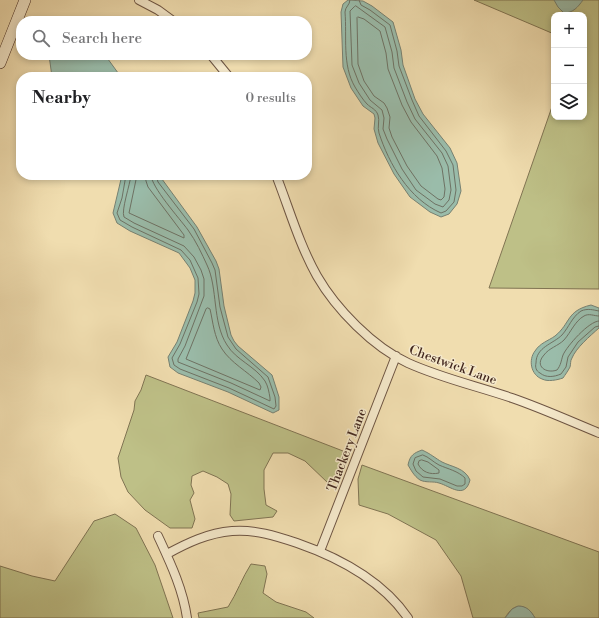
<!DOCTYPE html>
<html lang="en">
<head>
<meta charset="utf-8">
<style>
	body { margin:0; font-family:"Libre Bodoni",serif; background:#f6f6f6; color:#202124 }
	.controls { position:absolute; right:12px; top:12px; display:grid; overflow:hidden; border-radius:8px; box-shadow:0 2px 6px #0003 }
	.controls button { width:36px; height:36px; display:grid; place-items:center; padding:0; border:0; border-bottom:1px solid #e0e0e0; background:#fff; color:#202124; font:20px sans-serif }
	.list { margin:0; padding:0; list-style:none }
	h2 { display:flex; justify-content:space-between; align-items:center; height:52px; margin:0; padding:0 16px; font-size:17px }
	h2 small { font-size:13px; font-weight:400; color:#757577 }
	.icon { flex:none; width:22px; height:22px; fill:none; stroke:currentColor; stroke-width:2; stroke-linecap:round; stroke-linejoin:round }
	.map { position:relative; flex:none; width:599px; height:618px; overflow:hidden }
	.search { position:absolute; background:#fff; box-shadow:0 2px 6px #0003; left:16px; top:16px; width:296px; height:44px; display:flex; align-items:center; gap:10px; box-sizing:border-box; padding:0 14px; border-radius:16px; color:#757577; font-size:15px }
	.panel { position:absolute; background:#fff; box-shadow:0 2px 6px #0003; left:16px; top:72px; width:296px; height:108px; border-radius:16px }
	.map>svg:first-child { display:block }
	.green { fill:#bec087; stroke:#807453 }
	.water { fill:#9abcaa; stroke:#778172 }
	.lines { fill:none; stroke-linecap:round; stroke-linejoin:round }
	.shore { stroke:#6e7264; stroke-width:1 }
	.street-casing { stroke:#6e5543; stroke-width:10 }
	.secondary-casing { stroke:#43281f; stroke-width:12 }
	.street { stroke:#f5e9cb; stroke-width:8 }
	.secondary { stroke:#f5e9cb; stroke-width:11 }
	.labels { text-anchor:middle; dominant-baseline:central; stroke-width:3; stroke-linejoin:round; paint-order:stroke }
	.street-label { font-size:13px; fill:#43281f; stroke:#f5e9cb }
</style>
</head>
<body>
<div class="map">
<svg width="599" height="618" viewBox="0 0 599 618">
	<rect width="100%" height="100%" fill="#f0ddaf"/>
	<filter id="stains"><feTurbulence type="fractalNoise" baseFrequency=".005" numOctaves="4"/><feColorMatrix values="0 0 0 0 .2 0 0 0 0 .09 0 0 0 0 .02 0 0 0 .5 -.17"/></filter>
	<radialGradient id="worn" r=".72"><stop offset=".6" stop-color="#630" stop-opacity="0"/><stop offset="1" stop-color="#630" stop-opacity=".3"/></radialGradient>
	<path class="green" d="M474,0h125v289l-110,-1 65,-187v16h30v-102h-30v19z
		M146,375l197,76 -1,18 -6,13 -8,1 -23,-22 -17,-8h-15l-9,17v19l2,16 11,6 -4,6 -39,4 -4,-6 1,-21 -3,-10 -11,-7 -14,-6 -11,5 -1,9 3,8 -4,7 5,19 -3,9h-22l-25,-18 -17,-18 -7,-15 -3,-19 16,-48 1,-9 6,-11z
		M362,465l237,87v66h-64c-9,-15 -21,-16 -30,0h-32l-12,-42 -25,-36 -48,-26 -29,-9 -1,-26z
		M115,514l21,14 19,37 18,53h-173v-52l32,10 23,5 39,-60z
		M251,564l14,2 2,8 -4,19 13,9 30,10 8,6h-115l-1,-5 30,-6c9,-14 14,-29 23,-43z"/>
	<path class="water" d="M348,0l15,1 9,5 21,16 8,28 2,15 12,34 8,15 27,34 7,15 4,28 -4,13 -8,10 -8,3 -11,-5 -20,-15 -16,-23 -16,-31 -4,-14 1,-11 -1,-4 -11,-8 -12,-18 -8,-21 -2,-55 2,-8z
		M554,0h29c-5,7 -10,13 -19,13l-6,-6z
		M49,55h56l16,22h-69z
		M122,175h37l38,52 19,34 3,8 5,37 7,29 3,6 4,5 34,29 7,22v13l-6,3 -45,-21 -50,-19 -8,-6 -2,-10 9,-15 16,-41 2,-8v-13l-5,-12 -11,-15 -49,-22 -13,-8 -4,-10z
		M591,305l8,3v20c-9,8 -23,20 -27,30 -2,3 -1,6 -2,9 -2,4 -5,8 -7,11 -6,2 -15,4 -21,1 -11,-4 -14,-19 -7,-28 5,-8 13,-10 20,-15 16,-13 11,-25 36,-31z
		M422,450c9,4 13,8 20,12 10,5 23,6 28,18 -5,20 -20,6 -31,3 -6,-2 -13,0 -19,-3 -6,-4 -9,-10 -12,-15 2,-10 6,-12 14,-15z
		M518,606c9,0 13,5 17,12h-30l7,-9z"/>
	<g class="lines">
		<path class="shore" d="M350,0c0,5 -5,7 -5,12 2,25 -3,53 10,75 3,5 8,13 12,17 4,4 9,5 11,11 2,6 -1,12 1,18 10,31 30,66 62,80l5,-2 8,-9 2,-12 -3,-25 -7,-14 -27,-35 -7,-16 -13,-34 -2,-15 -7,-26 -20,-15 -9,-5 -2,-5
			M356,6l29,21 7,25 2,16 13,34 8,17 27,34 6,13 3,24 -2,10 -6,7 -8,-3 -19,-14 -14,-21 -15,-30 -4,-10 1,-11 -2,-8 -12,-10 -11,-17 -7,-18 -2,-54 4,-4z
			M358,17l6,2 16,12 6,22 2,16 14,36 9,17 26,34 5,12 3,21 -1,8 -3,3 -3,-1 -17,-13 -14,-20 -15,-29 -3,-9 1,-11 -3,-9 -3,-5 -10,-7 -10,-15 -6,-17 -1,-46z
			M126,175l-4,23 -5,15 3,7 12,7 49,23 9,10 8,18 1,16 -2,8 -17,42 -8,14 2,7 6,4 49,19 45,21 2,-3 -1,-9 -7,-20 -32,-28 -8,-12 -8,-30 -5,-37 -3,-7 -18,-34 -36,-47 -2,-7
			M131,175c-1,10 -10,35 -7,42l10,6 50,23 10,11 7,13 3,9v17l-19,50 -7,13v3l53,21 39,18v-3c-1,-6 -2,-12 -5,-17 -10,-15 -29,-21 -38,-36 -15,-23 -9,-57 -20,-80 -5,-11 -11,-24 -19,-35 -8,-11 -37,-43 -37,-55
			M137,175l-8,38 55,25v-3l-36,-48 -2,-6 -1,-6
			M208,308l2,1c3,13 4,28 12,40 9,14 25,22 37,34l2,4 -1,3 -74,-31 20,-50z
			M599,311c-6,-1 -11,-3 -18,0 -9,6 -12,16 -19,24 -9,9 -26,12 -26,28 -1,4 0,8 4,10 6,5 14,4 21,1l5,-7 2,-10 10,-15 17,-15 4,-1
			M599,316c-5,0 -10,-3 -15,0 -9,5 -13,16 -20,24 -6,6 -15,8 -20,15 -10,11 2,19 13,15 4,-5 4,-9 6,-15 4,-9 26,-34 36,-34
			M423,455c6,2 10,7 16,10 9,4 19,6 26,13v6l-3,2h-5l-17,-7 -17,-2 -7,-6 -3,-7 2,-6z
			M422,460l6,2 11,8v3c-9,2 -17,-1 -21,-9l1,-3z"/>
		<defs>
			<path id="street" d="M139,0l19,10 15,11
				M211,55l18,22
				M276,175c13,33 23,69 41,101 19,33 56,71 91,87 33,15 69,23 104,35 29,10 58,23 87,35
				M158,536c12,26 25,53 29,82
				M320,551l76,-195
				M167,554c20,-11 41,-21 65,-23 22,-2 44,5 65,12 43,15 85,37 111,75"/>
			<path id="secondary" d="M0,63l25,-63"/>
		</defs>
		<use href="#street" class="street-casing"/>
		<use href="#secondary" class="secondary-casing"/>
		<use href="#street" class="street"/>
		<use href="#secondary" class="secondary"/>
	</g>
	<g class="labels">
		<g class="street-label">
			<text transform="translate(453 365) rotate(20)">Chestwick Lane</text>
			<text transform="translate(347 450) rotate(-69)">Thackery Lane</text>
		</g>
	</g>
	<rect width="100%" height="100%" filter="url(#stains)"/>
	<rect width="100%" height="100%" fill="url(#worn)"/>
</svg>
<div class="controls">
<button>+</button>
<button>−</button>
<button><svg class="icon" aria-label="layers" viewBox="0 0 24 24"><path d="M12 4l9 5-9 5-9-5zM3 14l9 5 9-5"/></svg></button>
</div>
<div class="search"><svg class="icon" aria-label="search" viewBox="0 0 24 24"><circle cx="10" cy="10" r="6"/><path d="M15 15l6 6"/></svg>Search here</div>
<section class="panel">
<h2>Nearby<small>0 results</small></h2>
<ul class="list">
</ul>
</section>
</div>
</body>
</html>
